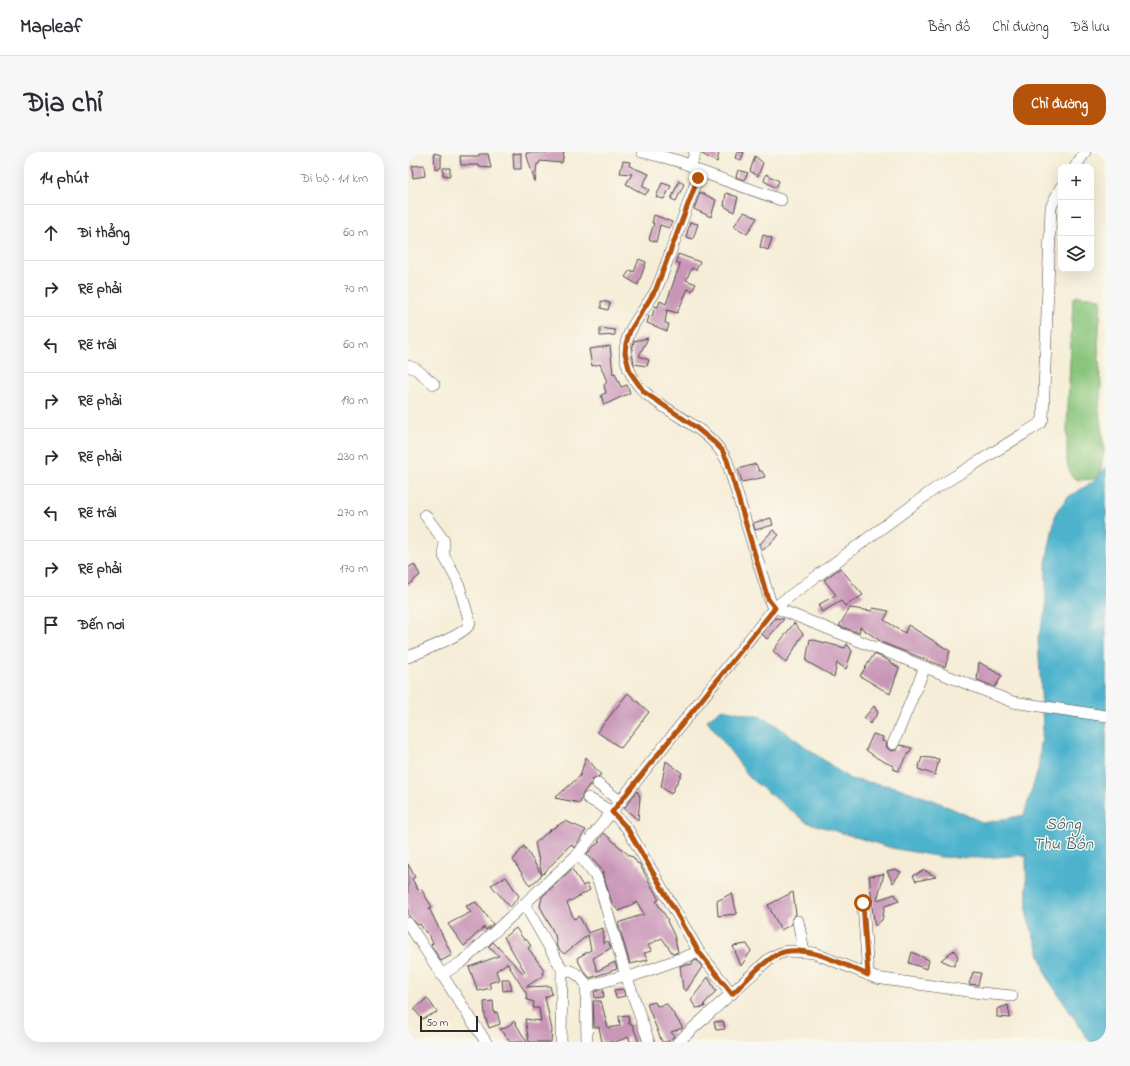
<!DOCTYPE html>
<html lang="vi">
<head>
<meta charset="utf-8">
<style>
	body { margin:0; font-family:"Indie Flower",sans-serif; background:#f7f7f7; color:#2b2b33 }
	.controls { position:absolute; right:12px; top:12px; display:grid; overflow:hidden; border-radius:8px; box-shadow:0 4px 16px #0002 }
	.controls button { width:36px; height:36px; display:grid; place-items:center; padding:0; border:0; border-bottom:1px solid #e1e1e2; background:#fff; color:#2b2b33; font:20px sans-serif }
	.scale { position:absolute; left:12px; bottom:10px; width:58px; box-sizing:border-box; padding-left:4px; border:2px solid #2b2b2b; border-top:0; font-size:11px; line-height:14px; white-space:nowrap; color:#2b2b2b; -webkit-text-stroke:3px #fbf7ec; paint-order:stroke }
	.stop { position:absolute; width:12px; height:12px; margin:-9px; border:3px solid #b45309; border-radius:50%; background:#fff }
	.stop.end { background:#b45309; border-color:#fff; box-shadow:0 1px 4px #0008 }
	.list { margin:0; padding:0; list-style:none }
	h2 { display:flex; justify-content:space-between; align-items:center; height:52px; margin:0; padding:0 16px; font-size:17px }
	h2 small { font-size:13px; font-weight:400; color:#7c7c81 }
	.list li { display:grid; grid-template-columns:26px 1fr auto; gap:12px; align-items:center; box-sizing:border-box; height:56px; padding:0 16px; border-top:1px solid #e1e1e2 }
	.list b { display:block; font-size:15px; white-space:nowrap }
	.list em { font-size:13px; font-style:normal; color:#7c7c81 }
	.icon { flex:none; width:22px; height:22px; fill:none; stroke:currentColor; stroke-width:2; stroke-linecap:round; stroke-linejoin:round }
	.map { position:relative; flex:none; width:698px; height:890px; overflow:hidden; border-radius:16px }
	header { display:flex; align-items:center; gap:24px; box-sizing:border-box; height:56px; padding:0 20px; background:#fff; border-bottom:1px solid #e1e1e2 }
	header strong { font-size:19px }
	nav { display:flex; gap:22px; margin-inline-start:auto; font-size:14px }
	.intro { display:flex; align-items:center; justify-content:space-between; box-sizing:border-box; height:96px; padding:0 24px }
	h1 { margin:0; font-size:28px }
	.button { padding:10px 18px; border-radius:16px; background:#b45309; color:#fff; font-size:14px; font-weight:700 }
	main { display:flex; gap:24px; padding:0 24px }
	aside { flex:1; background:#fff; border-radius:16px; box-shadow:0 4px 16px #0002 }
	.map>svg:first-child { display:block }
	.green { fill:#89c57b; stroke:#5a7853 }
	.water { fill:#4eb3cd; stroke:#3c6f7c }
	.building { fill:#c996b8 }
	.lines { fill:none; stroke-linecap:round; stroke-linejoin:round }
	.minor-casing { stroke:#494845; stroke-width:12 }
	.minor { stroke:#fff; stroke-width:11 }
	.route { stroke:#b45309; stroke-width:5 }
	.labels { text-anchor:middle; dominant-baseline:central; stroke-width:3; stroke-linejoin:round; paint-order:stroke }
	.water-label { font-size:17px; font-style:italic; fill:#375b64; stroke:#fbf7ec }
</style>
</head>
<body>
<header>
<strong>Mapleaf</strong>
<nav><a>Bản đồ</a><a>Chỉ đường</a><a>Đã lưu</a></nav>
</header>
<div class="intro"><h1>Địa chỉ</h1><a class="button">Chỉ đường</a></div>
<main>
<aside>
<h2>14 phút<small>Đi bộ · 1.1 km</small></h2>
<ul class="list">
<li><svg class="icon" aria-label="ahead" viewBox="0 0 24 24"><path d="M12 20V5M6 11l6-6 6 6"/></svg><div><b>Đi thẳng</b></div><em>60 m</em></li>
<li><svg class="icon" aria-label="right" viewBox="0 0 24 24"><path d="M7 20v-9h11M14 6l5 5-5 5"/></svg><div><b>Rẽ phải</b></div><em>70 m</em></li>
<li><svg class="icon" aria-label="left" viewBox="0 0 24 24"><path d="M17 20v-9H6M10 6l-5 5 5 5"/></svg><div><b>Rẽ trái</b></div><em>60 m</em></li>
<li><svg class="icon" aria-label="right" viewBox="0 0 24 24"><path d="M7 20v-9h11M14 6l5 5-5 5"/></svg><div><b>Rẽ phải</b></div><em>190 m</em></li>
<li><svg class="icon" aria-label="right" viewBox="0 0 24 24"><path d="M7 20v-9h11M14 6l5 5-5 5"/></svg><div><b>Rẽ phải</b></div><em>230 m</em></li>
<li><svg class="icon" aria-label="left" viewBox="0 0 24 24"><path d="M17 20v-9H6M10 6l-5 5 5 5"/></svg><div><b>Rẽ trái</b></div><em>270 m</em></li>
<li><svg class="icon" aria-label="right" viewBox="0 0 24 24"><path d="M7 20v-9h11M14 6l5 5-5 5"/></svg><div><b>Rẽ phải</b></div><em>170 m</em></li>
<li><svg class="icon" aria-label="arrive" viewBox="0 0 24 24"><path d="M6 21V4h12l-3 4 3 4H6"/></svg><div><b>Đến nơi</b></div></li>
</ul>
</aside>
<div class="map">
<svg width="698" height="890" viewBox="0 0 698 890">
	<rect width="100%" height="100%" fill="#fbf7ec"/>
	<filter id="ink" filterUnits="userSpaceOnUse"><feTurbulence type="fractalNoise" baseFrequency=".025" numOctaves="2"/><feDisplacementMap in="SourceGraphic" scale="8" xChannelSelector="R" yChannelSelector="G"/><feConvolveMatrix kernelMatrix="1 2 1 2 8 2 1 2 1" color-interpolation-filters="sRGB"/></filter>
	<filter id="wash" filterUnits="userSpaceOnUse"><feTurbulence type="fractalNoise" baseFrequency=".012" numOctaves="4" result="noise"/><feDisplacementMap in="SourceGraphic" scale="16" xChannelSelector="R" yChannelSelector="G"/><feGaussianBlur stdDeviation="0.9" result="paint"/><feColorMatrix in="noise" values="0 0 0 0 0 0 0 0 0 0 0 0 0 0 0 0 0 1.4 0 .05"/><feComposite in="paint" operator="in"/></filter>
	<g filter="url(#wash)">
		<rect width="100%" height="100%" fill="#f5edd7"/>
		<path class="green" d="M669,144l23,2 1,3 -3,45 3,39 -2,24 5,41 -4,23 -7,6 -15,1 -7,-4 -4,-14v-35l6,-128z"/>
		<path class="water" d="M698,314v576h-16l-42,-63 -21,-63 -1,-61 -46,3 -39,-1 -49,-9 -86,-26 -55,-43 -44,-59 15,-11 44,9 84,61 46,8 37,13 51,23 40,-8 14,-45 5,-43 -5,-89 8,-29v-46l10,-51 12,-15 25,-15z"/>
		<g id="blocks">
			<path class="building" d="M156,0l-2,11 -22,-2 -1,3h-2l-2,18 -9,-29z
				M294,0h17l-2,10 -15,-8z
				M329,0h7l-3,8 -6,-2z
				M26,1l7,2v13l-6,1z
				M113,1v16h-7l-1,-15z
				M71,2h9l3,14 -12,-1v-2h-18l-1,-9h19z
				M347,4l8,7 -5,13 -8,-5z
				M215,9l7,1 -1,4 20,8 -7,12 7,4 -4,5 -19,-11 6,-10 -12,-1z
				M16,13l1,11 -12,2 -1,-12z
				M35,16h7v8l-7,-1z
				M330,18l10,3 -4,7 -8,-3z
				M358,22l13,7 -3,7 -12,-7z
				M271,29l5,3 -8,17 -5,-2z
				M254,31l9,3 -7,13 -8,-2z
				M292,40l16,8 -5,17 -17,-8z
				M318,41l12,4 -4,15 -10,-6z
				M336,60l13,6 -10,16 -13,-8z
				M246,63l18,7 -3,6 -9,-3 -4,17 -7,-3 5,-16h-2z
				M282,70l8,2 -5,15 -7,-2z
				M355,83l9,3 -4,12 -8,-3z
				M270,102l22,8 -4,8 -4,-2 -6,12 10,4 -4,7 -4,-2 -11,24 -10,-3 -2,13 4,1 -2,7 -20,-8 2,-7 3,1 3,-11 3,1 2,-6 6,3 14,-40 -4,-2z
				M231,107l7,3 -8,23 -13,-8 5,-7 4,2z
				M193,149l9,2 -2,7 -7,-2z
				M192,176l15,2v5l-15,1z
				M240,186l-9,18 10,4 -2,6 -13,-2 -2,-13 2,-10z
				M202,194l3,28 2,-1 6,14 6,-2 3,8 -26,12 -3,-10 5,-2 -2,-8 3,-3 -7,-18 -8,2 -3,-17z
				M348,312l3,7h3l3,6 -23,5 -4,-13z
				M363,366l2,7 -18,5 -2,-7z
				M365,378l6,5 -16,15 -3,-6z
				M6,412l6,11 -12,11v-18z
				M432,416l23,27 -18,11 -4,-5 -19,11 -4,-7 18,-10 -12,-15z
				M442,456l21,3 2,-3 16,3 -5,9 21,13 3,-8 42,26 -5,16 -62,-24 -23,-16 -1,6 -20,-7z
				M367,466l9,1 -17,20 -5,-5z
				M386,471l9,11 -17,29 -13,-12z
				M402,487l35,9 2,-4 5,7 -6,18 -9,-6 -3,14 -28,-16z
				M466,502l12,5 13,9 -9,26 -30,-18z
				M571,510l23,14 -7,11 -18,-7z
				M220,541l21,19 -28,36 -24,-16z
				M466,554l4,7 -8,11 -6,-6z
				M465,582l10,3 -1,4 4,1 1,6 4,3 6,-1 3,-5 12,3 -14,23 -5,-2v-3l-16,-8 -11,-8z
				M178,605l15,18 -9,5 -1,5h-2l-7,10 -2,8 -25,-5 25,-22z
				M514,605l17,2 -4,16 -17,-6z
				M258,609l16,12 -11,21 -10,-7z
				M229,639l3,6 -2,23 -14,-12z
				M157,669l21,9 -12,18 -3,-4 -29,31 -7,-32 15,-13z
				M196,681l27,24 1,-1 6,8 1,-1 20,37 -3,1 12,19 -1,1 7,14 4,17 -5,2 -11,-16 -14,7 4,6 -8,2 4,7 -18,4 -12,-41 26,-9 -7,-12 -18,9 -6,-6 -11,-32 2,-1 -17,-18 7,-8 6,-4 -2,-1z
				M116,694l18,29 -12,11 -17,-26z
				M0,712l7,13 -3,2 6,11 3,-1 11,18 -3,1 23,47 -11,6 -10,-16 2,-2 -6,-11 -1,1 -6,-9 -2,1 -10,-10z
				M164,717l11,17 4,-2 3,6 -23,13 7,16 5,-3 9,17 15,-5v16l5,-3 3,7 -18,10 4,13 18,-9 2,7 -27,9 -7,-8 -6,-12 14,-8 -3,-15 -24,19 -7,-7 -2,-12 -15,-29 2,-9z
				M487,717l6,3 -8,11 -6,-12z
				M516,718l12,7 -20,4 -3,-5z
				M476,722l-7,26 18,-6 4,7 -14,5 -3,14 -7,6 -4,-25h1l-3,-25z
				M98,725l13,19 -9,11 -19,-22z
				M385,740l3,22 -4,4v6l-11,6 -13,-25z
				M324,741l5,21 -19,2 -1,-15z
				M68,750l17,22 -7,6 -2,-3 -20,19 -16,-22 23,-12 -5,-6z
				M108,776l8,12 2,-1 5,7 -3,2 16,22 -2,2 2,3 -18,12 24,-1 2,8 -7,3 7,33 -1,12h-22l-4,-23 16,2 -2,-13h-6l1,-6 -7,-2 -1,-7 -19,-30 -11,8 3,9 -10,3 2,5 -13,3 -9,-24 30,-11 -11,-9 5,-5 30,31 2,-1 -21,-35z
				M339,792l4,7 -10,15 -8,-20z
				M546,798l4,7 -4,9 -13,-6z
				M504,800l17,8 -2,9 -18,-6z
				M289,808l5,7 -16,24 -2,-2h-1l-3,-23 13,-2 -1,-2z
				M565,820l8,1 -3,12 -9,-1z
				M300,825l8,14 -12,13 1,3 -9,1 -5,-8z
				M94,827h7l3,11 -9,1z
				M195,837l1,8 -9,1 -1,-6z
				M215,837l2,7 -9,2 -2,-8z
				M19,846l10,14 -15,7 -8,-10z
				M85,849l1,12 3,-1 3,12 -11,4 -4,-12 -1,-14z
				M185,849h8l7,27 12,-2 -1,-10 9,-1 1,9h3l7,18h-9l-1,-5 -14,5h-13l-3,-15h-5z
				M247,850l2,4 10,-2 16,24 -12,4 3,4 -6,6h-6l-15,-38z
				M600,853l2,13 -13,-1v-8z
				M106,869l13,21h-17l-10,-13 6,-1z
				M315,869l2,8 -9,1 -2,-8z"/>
		</g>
	</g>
	<g filter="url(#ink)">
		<use href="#blocks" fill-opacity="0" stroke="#494845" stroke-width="1"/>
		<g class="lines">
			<defs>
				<path id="minor" d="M234,0c11,3 47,9 54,18 3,4 1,10 -1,15 -9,24 -17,47 -26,71 -4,11 -8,23 -13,34 -9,17 -25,33 -30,53 -4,20 8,41 23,53 26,21 62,33 78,65l44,143 5,4 237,94 93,14
					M283,14l4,-14
					M667,15l10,-15
					M288,18l85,30
					M0,214l8,3 18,15
					M0,505c12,-5 60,-24 62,-34l-12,-41 -14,-26v-15l-19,-26
					M485,592l32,-77
					M190,632l23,18
					M180,646l24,14 15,16 72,124 33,42
					M170,702l17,21 4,8 27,92 23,67
					M455,751l5,72
					M117,753l37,64 -1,73
					M390,769l6,31
					M0,771l78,119
					M154,817c13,2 19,7 26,18
					M33,823l21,-13 116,-108 197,-247 161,-119 105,-65 2,-5 8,-211 10,-20
					M219,826l72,-26
					M179,890l-1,-53 6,-4 34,-10
					M270,890l91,-83 9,-5 9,-3 17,1 10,1 62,25 105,15 31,3"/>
			</defs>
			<use href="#minor" class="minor-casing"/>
			<use href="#minor" class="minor"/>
		</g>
	</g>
	<g class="lines" filter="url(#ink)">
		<path class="route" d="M290,26l-42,111 -26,42 -4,12 -1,10 5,19 14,20 50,34 21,17 7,7 5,10 41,139 7,9 -163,204 15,16 72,124 33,42c14,-13 28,-30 44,-39 25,-14 68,10 92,20l-5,-72"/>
	</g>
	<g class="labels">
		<g class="water-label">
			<text x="655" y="672">Sông<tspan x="655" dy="20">Thu Bồn</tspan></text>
		</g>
	</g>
</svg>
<div class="controls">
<button>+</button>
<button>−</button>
<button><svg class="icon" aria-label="layers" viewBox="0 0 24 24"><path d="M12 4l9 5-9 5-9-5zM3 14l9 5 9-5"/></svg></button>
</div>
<div class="scale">50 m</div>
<div class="stop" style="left:455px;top:751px"></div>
<div class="stop end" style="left:290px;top:26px"></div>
</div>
</main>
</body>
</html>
